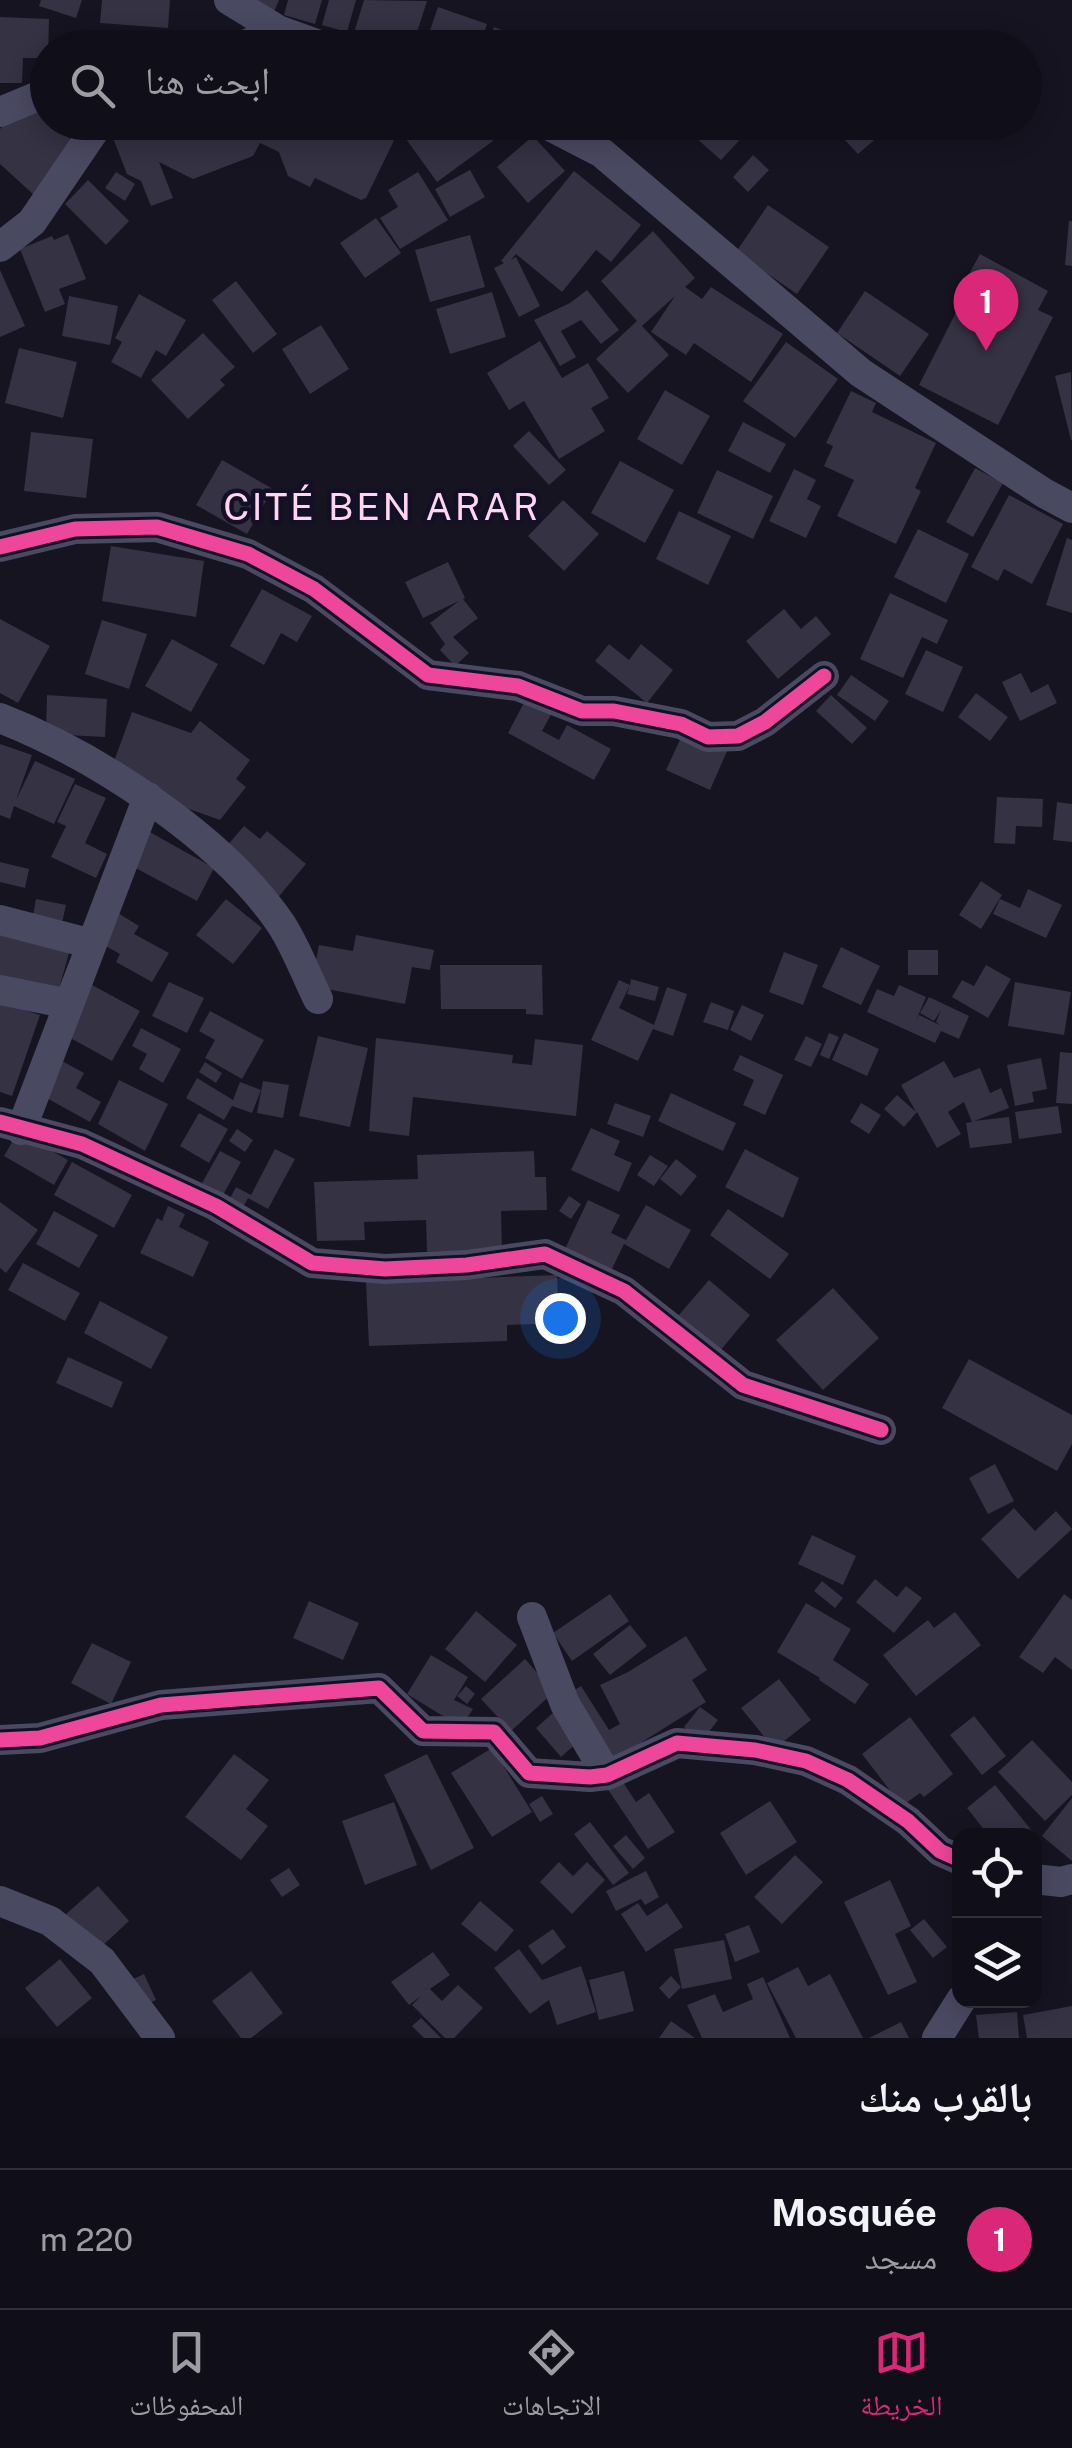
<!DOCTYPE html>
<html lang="ar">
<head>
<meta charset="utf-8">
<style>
	body { margin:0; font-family:"Public Sans","Noto Naskh Arabic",sans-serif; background:#1e1d26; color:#f1f3f6; direction:rtl }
	.controls { position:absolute; right:30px; bottom:30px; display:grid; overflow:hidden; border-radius:20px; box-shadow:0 5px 25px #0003 }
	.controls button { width:90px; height:90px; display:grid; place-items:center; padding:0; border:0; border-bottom:2px solid #302f38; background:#100f19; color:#f1f3f6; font:50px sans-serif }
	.you { position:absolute; left:560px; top:1318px; width:35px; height:35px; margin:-25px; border:8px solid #fff; border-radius:50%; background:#1a73e8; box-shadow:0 0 0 15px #1a73e833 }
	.badge { display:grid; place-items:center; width:65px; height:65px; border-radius:50%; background:#db2777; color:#fff; font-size:32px; font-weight:700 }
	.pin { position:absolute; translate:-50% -82px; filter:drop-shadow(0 2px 5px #0008) }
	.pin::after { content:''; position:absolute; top:52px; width:35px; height:30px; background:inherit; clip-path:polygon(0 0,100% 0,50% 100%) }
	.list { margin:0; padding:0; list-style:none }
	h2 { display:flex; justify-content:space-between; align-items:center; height:130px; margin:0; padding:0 40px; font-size:42px }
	h2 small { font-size:32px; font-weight:400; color:#9c9ca2 }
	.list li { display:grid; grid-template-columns:65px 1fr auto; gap:30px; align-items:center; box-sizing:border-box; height:140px; padding:0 40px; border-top:2px solid #302f38 }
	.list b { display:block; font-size:38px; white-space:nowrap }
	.list p { margin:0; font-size:32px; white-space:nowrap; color:#9c9ca2 }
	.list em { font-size:32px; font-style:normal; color:#9c9ca2 }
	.icon { flex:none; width:55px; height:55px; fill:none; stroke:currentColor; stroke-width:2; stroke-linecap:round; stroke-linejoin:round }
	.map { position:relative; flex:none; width:1072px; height:2038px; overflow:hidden; direction:ltr }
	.search { position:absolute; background:#100f19; box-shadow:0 5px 25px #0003; left:30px; right:30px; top:30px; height:110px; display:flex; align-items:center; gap:25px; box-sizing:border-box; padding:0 35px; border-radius:55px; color:#9c9ca2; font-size:38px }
	.sheet { height:270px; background:#100f19 }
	nav { display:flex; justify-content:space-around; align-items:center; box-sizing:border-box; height:140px; border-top:2px solid #302f38; background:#100f19; font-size:28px; color:#9c9ca2 }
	nav a { display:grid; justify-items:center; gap:5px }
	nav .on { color:#db2777 }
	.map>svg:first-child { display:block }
	.building { fill:#343243 }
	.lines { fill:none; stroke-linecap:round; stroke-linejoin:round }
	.street { stroke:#4a4962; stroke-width:30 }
	.cycleway-casing { stroke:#130f26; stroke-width:21 }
	.cycleway { stroke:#ed469a; stroke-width:15 }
	.labels { text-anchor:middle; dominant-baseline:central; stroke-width:9; stroke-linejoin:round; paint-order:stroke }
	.neighbourhood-label { font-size:38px; letter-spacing:2.5px; fill:#ffd6f0; stroke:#130f26 }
</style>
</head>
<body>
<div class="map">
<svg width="1072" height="2038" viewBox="0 0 1072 2038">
	<rect width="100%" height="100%" fill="#161421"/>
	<path class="building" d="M41,0h41l-6,18 -37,-12z
		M102,0h68l-2,28 -68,-5z
		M254,0h25l-5,12z
		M288,0h34l-7,24 -31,-9z
		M329,0h27l-9,32 -25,-7z
		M364,0l63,1 -15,47h-23l-36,-12z
		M438,7l49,17 -8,24h-55z
		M0,17l49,2 -1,39h-25l-1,25h-22z
		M494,27l49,20v1h-57z
		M195,30l3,18h-54l-1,-11z
		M565,37l20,8 -1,3h-23z
		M28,100l20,18v4h4l27,25 -45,48 -34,-31v-35z
		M144,122h259l-37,76 -5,2 -46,-22 -5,9 -22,-11 -9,-24 -19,-9 -7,13 -60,23 -34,-17 14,36 -22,8 -10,-25 -14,-7 -14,-36 2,-5z
		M414,122h47l11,16 12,-9 9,12 -56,41 -36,-50z
		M597,122h25l-5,10z
		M678,122h61l9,9 -27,29z
		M861,122h7l12,13 -22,19 -15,-16z
		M533,136l32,35 -37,32 -31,-36z
		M753,155l16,15 -21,22 -15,-15z
		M470,170l15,27 -35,20 -15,-28z
		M574,171l67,54 -30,37 -15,-12 -34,42 -46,-38 -5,6 5,-3 24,49 -21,11 -25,-49 10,-5 -3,-2z
		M116,172l19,12 -10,17 -20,-13z
		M418,172l30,48 -48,29 -20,-31 18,-11 -10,-17z
		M88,180l41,41 -23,24 -41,-41z
		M768,205l61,42 -32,47 -61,-42z
		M376,218l25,35 -36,25 -25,-35z
		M1069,221h3v45l-7,-1z
		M653,231l42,47 -10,9 17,12 9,-12 72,47 -32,48 -57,-39 -8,12 -35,-23 24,-36 -33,30 27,29 -41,38 -32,-34 41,-38 -36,-40z
		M68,234l18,45 -27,10 6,15 -20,8 -25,-63 32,-13 2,4z
		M470,235l15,52 -55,15 -15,-52z
		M980,254l68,37 -10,19 15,7 -55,108 -79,-40 54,-106 -5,-3z
		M0,270l25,56 -25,11z
		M236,281l41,53 -24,19 -41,-53z
		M587,290l32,40 -18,14 -20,-24 -20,11 15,26 -16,9 -26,-46 36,-17z
		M865,291l64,43 -29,42 -63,-43z
		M492,292l14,45 -56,17 -14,-45z
		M139,294l47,26 -20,36 -10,-6 -15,28 -30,-16 11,-20 -7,-4z
		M69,296l49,10 -8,39 -48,-9z
		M321,325l28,44 -39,25 -28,-45z
		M203,333l32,34 -15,13 5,5 -37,34 -37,-39z
		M540,341l22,37 26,-15 21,35 -18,10 14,23 -46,28 -35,-58 -15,9 -22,-37z
		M786,342l52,37 -43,59 -52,-37z
		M19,348l58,14 -14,56 -58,-15z
		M1071,372l1,68h-1l-16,-64z
		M665,390l45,26 -28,49 -45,-26z
		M851,391l25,12 -4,9 64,31 -21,45 6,3 -25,53 -59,-28 17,-36 -30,-14 9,-20 -7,-3z
		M743,422l43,22 -16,29 -42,-22z
		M529,431l37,39 -17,15 -36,-39z
		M31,432l62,7 -7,59 -62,-7z
		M222,460l51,29 -26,45 -51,-29z
		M620,461l54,29 -29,53 -54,-30z
		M975,468l28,15 -30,54 -27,-15z
		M794,469l22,11 -9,19 14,7 -15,32 -37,-17z
		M717,470l56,26 -20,43 -56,-26z
		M1009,495l54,29 -31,60 -28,-15 -6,12 -27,-14z
		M563,500l36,34 -35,37 -36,-35z
		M679,511l52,25 -23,49 -52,-26z
		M918,529l51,25 -23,49 -52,-26z
		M1067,538l5,2v73l-26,-8z
		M111,546l93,15 -8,56 -94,-16z
		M448,562l17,36 -2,1 15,19 -25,19 16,16 -14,13 -15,-16 5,-6 -15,-21 29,-22 -36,17 -18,-36z
		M262,589l50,27 -15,26 -16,-9 -17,32 -34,-19z
		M890,593l58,27 -11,24 -15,-7 -19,41 -43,-19z
		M784,609l17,20 15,-13 15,18 -53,45 -32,-38z
		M0,619l50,27 -32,57 -18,-10z
		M102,620l45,14 -18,55 -44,-15z
		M172,639l46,25 -27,48 -46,-26z
		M609,644l20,16 12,-16 32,26 -26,33 -52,-42z
		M926,650l37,17 -20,45 -38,-18z
		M1021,673l10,20 17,-9 9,19 -37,18 -18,-39z
		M851,675l38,26 -14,20 -38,-26z
		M976,693l32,24 -18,24 -32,-24z
		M47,695l60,4 -2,38 -59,-3z
		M528,695l26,14 -12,22 17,9 8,-15 44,24 -17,31 -86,-47z
		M831,695l36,33 -15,16 -36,-33z
		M132,712l59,21 9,-12 50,39 -14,19 10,8 -26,33 -34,-12 -73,-44z
		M685,729l43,20 -18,41 -44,-20z
		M0,744l32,11 -16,45 19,-39 40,18 -21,45 -40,-18 -4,13 -10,-4z
		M75,784l31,14 -21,45 22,11 -11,24 -45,-21 15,-31 -9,-4z
		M997,797l46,2 -1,28 -26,-1 -1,18 -21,-1z
		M1057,802l15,2v38l-19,-2z
		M244,826l16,13 7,-8 39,33 -31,37 -55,-47z
		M148,831l66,37 -17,33 -67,-36z
		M0,862l29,7 -4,19 -25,-6z
		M981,881l21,14 -21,34 -22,-14z
		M1028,889l34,16 -16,33 -53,-24 7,-15 20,9z
		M36,899l30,6 -6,27 -29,-6z
		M226,899l36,29 -29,36 -37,-29z
		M118,913l21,13 -5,8 35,19 -17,29 -36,-20 4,-8 -20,-11z
		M0,926l71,20 -14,50 -57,-15z
		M356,935l78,15 -4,20 -18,-3 -7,37 -94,-18 8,-41 34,6z
		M841,947l39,19 -19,39 -39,-18z
		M908,950h30v25h-30z
		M784,952l34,13 -15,40 -34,-13z
		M440,965h102l1,50 -17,-1v-5h-85z
		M986,965l25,14 -23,39 -36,-21 10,-17 12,6z
		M631,979l28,8 -4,14 -28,-7 3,-9 -11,23 35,17 13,-38 20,7 -14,42 -20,-7 -15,32 -47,-21 28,-60 11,5z
		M169,982l35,16 -17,35 -35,-17z
		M1015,982l56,10 -7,43 -56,-9z
		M92,985l48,26 -28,50 -47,-26z
		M899,985l27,12 -10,24 3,-6 21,10 -4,-3 5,-12 -7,11 -14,-8 9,-16 40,19 -10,23 -18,-8 -6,12 -68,-31 10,-23 17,7z
		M0,1002l40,13 -28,81 -12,-4z
		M711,1002l23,9 -6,19 -25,-8z
		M742,1005l22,10 -13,26 -21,-11z
		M210,1011l54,29 -22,39 -37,-21 10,-18 -16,-9z
		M141,1028l40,21 -18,34 -24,-14 8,-15 -15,-8z
		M829,1033l10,4 -10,22 -9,-4z
		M844,1033l35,16 -12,27 -35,-16z
		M318,1036l50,12 -18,79 -51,-11z
		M806,1036l16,8 -11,23 -17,-7z
		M376,1038l137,17 -1,8 20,2 3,-26 48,6 -7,71 -163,-19 -4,39 -40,-5z
		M1060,1052l12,1v51l-16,-1z
		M740,1055l43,20 -18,40 -22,-10 11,-25 -21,-10z
		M1041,1058l6,31 -15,3 2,10 -19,4 -8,-41z
		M62,1061l22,12 -8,15 25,14 -11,20 -47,-26z
		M944,1061l10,17 26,-10 10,25 11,-5 8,20 -35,13 35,-4 3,26 -42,5 -4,-25 6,-1 -8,-20 -16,10 13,22 -24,14 -20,-36 -13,15 -20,-18 13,-14 19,17 -15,-27z
		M205,1062l17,11 -6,10 -17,-11z
		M197,1078l36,22 7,-18 21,8 -9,23 -20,-7 -8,14 -38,-22z
		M119,1080l49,24 -23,47 -47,-27z
		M263,1081l26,4 -6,33 -26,-5z
		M671,1093l65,30 -13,28 -65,-30z
		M615,1103l36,13 -8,21 -36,-13z
		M861,1103l20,12 -12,19 -19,-12z
		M1058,1106l4,27 -43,6 -4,-27z
		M199,1113l29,16 -19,34 -29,-17z
		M591,1128l29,13 -6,14 18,8 -13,29 -48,-22z
		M237,1129l16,11 -8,12 -16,-11z
		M18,1132l50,28 -14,25 -50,-29z
		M275,1149l20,10 -27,50 -20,-11 -6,11 -14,-7 8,-15 15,8z
		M745,1149l54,29 -16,40 -58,-31z
		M220,1151l21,11 -18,33 -21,-12z
		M534,1151l1,26h11l1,33 -46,1 1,39 -75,2 -1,-32 -62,2 1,18 -48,1 -3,-59 104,-3 -1,-24z
		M650,1155l18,11 -14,20 -17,-11z
		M676,1159l21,17 -16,20 -21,-17z
		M72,1162l60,33 -18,33 -60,-33z
		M569,1196l12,8 -10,15 -12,-8z
		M588,1200l32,15 -9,18 15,7 20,-35 45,25 -22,39 -45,-25 -14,29 -46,-22z
		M0,1202l38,28 -32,43 -6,-5z
		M168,1206l17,8 -6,13 30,15 -16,35 -53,-24 17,-35 5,3z
		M728,1209l61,45 -19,25 -60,-44z
		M54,1211l44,24 -19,33 -43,-24z
		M23,1263l57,30 -15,28 -57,-31z
		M557,1275l2,48 -52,2v16l-138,5 -3,-64z
		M709,1280l41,35 -36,43 -42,-35z
		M833,1288l46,50 -56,52 -47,-50z
		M100,1301l68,36 -17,32 -67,-36z
		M68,1357l55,25 -11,26 -56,-25z
		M969,1359l103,56v29l-15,27 -115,-63z
		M995,1464l19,37 -26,13 -19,-36z
		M1014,1508l21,23 21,-20 16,18 -54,50 -37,-40z
		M812,1535l44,21 -13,29 -45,-21z
		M875,1579l22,18 9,-11 16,12 -28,35 -38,-31z
		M822,1581l21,17 -8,10 -21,-17z
		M610,1594l19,27 -57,40 -19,-28z
		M1064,1594l8,6v70l-17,-13 -12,16 -24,-16z
		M309,1601l50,22 -16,37 -50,-22z
		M806,1603l45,26 -18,31 36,24 -14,20 -36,-24 1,-2 -43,-26z
		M476,1611l41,34 -32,37 -40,-33z
		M955,1612l26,33 -65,51 -33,-41 45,-35 6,8z
		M630,1625l17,21 -37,29 -17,-21z
		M686,1636l21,34 -15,10 14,22 -64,40 5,8 -32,19 -47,-75 13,-8 28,44 11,-6 -20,-39 28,-13z
		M92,1643l39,19 -20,42 -40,-21z
		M431,1655l37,22 -14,23 19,9 -12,18 -54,-33z
		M525,1659l29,33 -43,39 -30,-32z
		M779,1679l32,41 -37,29 -33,-41z
		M466,1686l9,8 -8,10 -10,-8z
		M700,1707l18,13 -16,21 -18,-14z
		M555,1711l26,28 -20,18 -25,-29z
		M974,1716l32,40 -24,19 -32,-40z
		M910,1717l43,57 -29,23 -4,-4 -18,13 -40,-52z
		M1032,1740l40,42v13l-27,26 -47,-49z
		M492,1748l40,64 -40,25 -41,-64z
		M234,1754l35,26 -23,29 22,17 -27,34 -56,-43z
		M427,1754l47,94 -43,22 -47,-95z
		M619,1776l17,26 13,-9 26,39 -27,17 -43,-64z
		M995,1785l41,51h-47l-22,-28z
		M542,1796l11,18 -13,8 -11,-18z
		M1072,1798v63l-30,-25z
		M770,1801l27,41 -51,33 -26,-42z
		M394,1802l23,63 -52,20 -23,-64z
		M590,1822l39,51 -16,12 -39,-51z
		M626,1835l19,23 -12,11 -20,-23z
		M795,1855l28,27 -41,42 -28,-27z
		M559,1862l14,14 14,-14 18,18 -33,34 -32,-32z
		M289,1868l11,17 -18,12 -12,-17z
		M646,1871l13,26 -14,8 -4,-6 -25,12 -10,-20z
		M890,1880l21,46 -16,8 22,48 -29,13 -44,-93z
		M98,1886l31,35 -31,29 -32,-36z
		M480,1901l34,29 -18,22 -35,-28z
		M638,1903l9,13 20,-13 16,24 -37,25 -25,-38z
		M924,1919l23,28 -14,11 -23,-28z
		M749,1925l11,27 -25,10 -10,-28z
		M553,1929l13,18 -24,18 -14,-19z
		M724,1940l8,39 -50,10 -8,-40z
		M519,1949l23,31 39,-14 15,46 -39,13 -8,-25 -19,14 -36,-46z
		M433,1952l17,23 -20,14 12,12 16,-16 25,23 -29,30h-9l-33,-33 9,-9 -12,9 -18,-23z
		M60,1959l32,39 -35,29 -32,-39z
		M798,1967l10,19 22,-12 33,64h-67l-29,-55z
		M251,1971l32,42 -32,25h-10l-29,-37z
		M624,1971l10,40 -35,9 -10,-40z
		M144,1974l12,26 -18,8 -11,-26z
		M671,1976l10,11 -12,12 -10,-11z
		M763,1977l27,61h-88l-15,-33 28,-11 8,18 30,-13 -6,-15z
		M1072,2006v32h-45l-4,-23z
		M1017,2012l2,26h-40l-3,-23z
		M421,2018l20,20h-17l-12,-12z
		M671,2021l24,17h-36z
		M901,2022l8,16h-40z"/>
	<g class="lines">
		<path class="street" d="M229,0l49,30 50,18
			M238,48l40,-18
			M0,112l48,-20
			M542,122l60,31 259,220 183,120 28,15
			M0,247l32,-25 68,-100
			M0,547l75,-18 82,-2 91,27 66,35 114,86 90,11 64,25h32l67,13 27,13 30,-1 27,-14 59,-46
			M0,718c95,37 223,120 281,206 15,23 25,51 37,75
			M0,920l92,24
			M0,990l69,14
			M0,1122l82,22 134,62 96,57 73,6 82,-4 78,-11 79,37 119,94 138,45
			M21,1130l127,-333
			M532,1617l33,87 42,71
			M0,1740l40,-2 121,-33 218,-17 44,43 71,1 35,41 61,4 17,-2 70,-32 78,7 51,11 42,19 60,41 32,30 20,9
			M1034,1879l27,3 11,-3
			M0,1901l50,20 52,40 58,77
			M937,2038l24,-38"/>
		<defs>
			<path id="cycleway" d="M0,547l75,-18 82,-2 91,27 66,35 114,86 90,11 64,25h32l67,13 27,13 30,-1 27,-14 59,-46
				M0,1122l82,22 134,62 96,57 73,6 82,-4 78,-11 79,37 119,94 138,45
				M0,1740l40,-2 121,-33 218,-17 44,43 71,1 35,41 61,4 17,-2 70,-32 78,7 51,11 42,19 60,41 32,30 20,9"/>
		</defs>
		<use href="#cycleway" class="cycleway-casing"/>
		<use href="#cycleway" class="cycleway"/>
	</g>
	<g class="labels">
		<g class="neighbourhood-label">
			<text x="382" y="506">CITÉ BEN ARAR</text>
		</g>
	</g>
</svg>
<div class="controls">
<button><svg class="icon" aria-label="locate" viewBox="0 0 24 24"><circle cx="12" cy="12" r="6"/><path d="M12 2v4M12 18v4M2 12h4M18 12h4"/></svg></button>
<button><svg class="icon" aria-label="layers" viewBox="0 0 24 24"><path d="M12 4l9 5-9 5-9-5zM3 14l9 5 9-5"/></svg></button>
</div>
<div class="you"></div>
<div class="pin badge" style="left:986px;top:351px">1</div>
<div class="search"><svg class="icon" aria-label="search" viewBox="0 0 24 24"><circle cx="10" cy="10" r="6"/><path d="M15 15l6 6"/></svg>ابحث هنا</div>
</div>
<section class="sheet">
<h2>بالقرب منك<small></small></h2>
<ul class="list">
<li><span class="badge">1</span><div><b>Mosquée</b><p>مسجد</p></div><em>220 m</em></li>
</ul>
</section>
<nav>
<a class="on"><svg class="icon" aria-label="map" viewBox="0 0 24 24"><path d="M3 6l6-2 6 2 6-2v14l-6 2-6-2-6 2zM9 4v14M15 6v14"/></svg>الخريطة</a>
<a><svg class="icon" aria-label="directions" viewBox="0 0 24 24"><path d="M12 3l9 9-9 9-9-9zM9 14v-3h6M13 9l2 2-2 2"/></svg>الاتجاهات</a>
<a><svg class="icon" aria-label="saved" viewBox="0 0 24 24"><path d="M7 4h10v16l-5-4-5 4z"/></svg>المحفوظات</a>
</nav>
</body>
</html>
